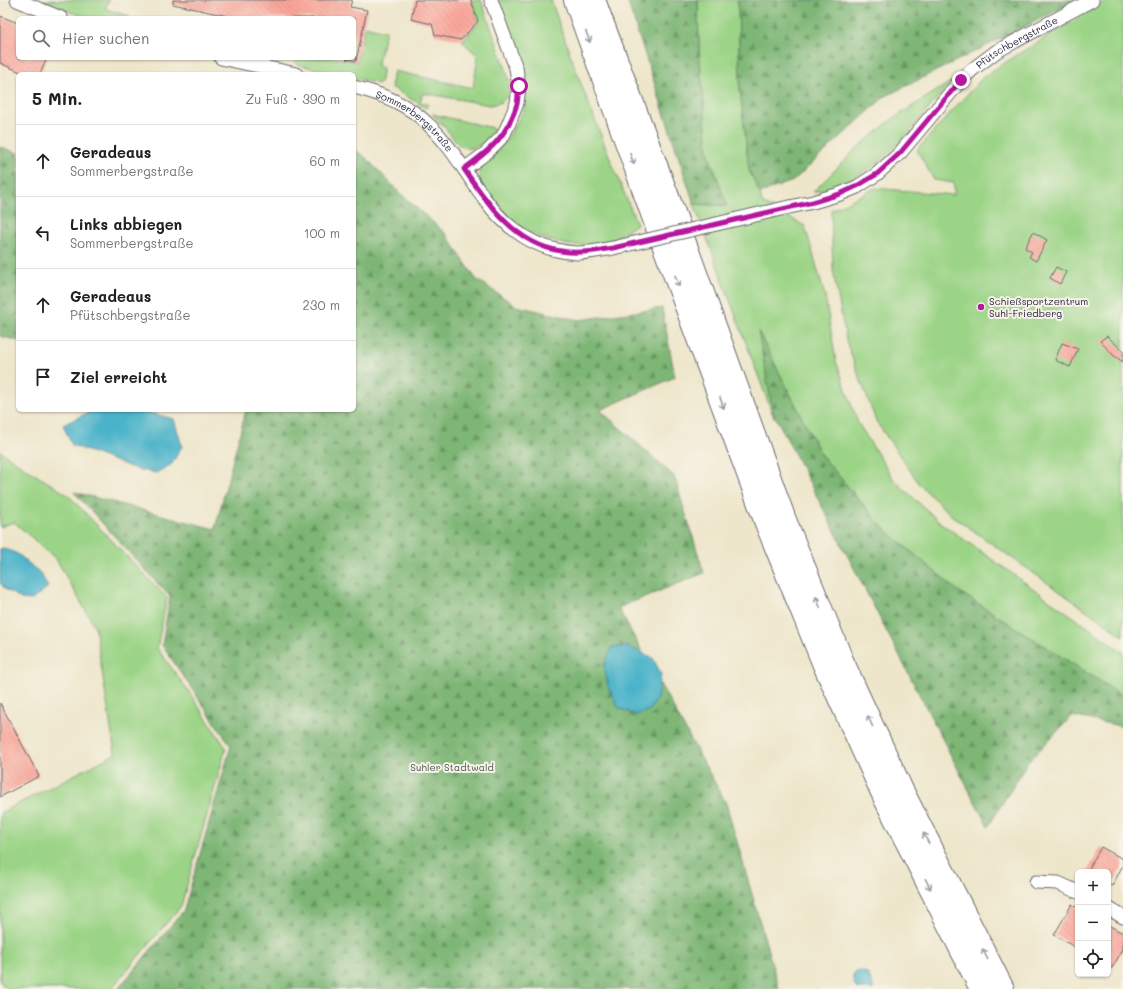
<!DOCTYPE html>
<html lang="de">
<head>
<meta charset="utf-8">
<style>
	body { margin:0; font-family:Mali,sans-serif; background:#f6f6f6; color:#202124 }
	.controls { position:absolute; right:12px; bottom:12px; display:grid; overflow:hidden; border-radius:6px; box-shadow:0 1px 3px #0004 }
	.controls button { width:36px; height:36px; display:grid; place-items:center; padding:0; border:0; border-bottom:1px solid #e0e0e0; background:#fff; color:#202124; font:20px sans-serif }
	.stop { position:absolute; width:12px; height:12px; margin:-9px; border:3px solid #b5179e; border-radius:50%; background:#fff }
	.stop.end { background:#b5179e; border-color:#fff; box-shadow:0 1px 4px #0008 }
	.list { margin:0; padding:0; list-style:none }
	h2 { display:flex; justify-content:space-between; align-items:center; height:52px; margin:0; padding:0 16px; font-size:17px }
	h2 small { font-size:13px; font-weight:400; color:#757577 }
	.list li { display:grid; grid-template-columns:26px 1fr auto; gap:12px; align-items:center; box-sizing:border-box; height:72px; padding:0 16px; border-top:1px solid #e0e0e0 }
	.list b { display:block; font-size:15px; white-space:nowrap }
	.list p { margin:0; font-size:13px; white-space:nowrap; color:#757577 }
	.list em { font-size:13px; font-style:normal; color:#757577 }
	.icon { flex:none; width:22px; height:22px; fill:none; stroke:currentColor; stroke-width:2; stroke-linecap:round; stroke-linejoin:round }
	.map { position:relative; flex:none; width:1123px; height:989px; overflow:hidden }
	.search { position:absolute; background:#fff; box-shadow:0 1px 3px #0004; left:16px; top:16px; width:340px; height:44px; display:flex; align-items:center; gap:10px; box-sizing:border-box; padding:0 14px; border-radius:6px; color:#757577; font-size:15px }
	.panel { position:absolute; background:#fff; box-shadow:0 1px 3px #0004; left:16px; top:72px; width:340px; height:340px; border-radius:6px }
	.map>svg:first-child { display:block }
	.green { fill:#9cd487; stroke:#5f7b61 }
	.forest { fill:url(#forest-firs); stroke:#506c58 }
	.water { fill:#4bb3c9; stroke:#366a82 }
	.building { fill:url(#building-back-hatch) }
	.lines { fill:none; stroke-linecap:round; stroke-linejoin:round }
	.street-casing { stroke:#69676d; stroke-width:15 }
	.highway-casing { stroke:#69676d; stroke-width:24 }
	.street { stroke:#fff; stroke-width:13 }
	.highway { stroke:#fff; stroke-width:22 }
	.street-bridge-casing { stroke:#69676d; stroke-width:15; stroke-linecap:butt }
	.street-bridge { stroke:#fff; stroke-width:13 }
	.oneway { stroke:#9c9ca7 }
	.route { stroke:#b5179e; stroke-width:5 }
	.poi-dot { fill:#b5179e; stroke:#f7f3e8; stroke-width:1.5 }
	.labels { text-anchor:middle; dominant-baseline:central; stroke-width:4; stroke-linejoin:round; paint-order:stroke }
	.street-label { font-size:10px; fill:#22223b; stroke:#f7f3e8 }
	.poi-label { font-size:10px; fill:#22223b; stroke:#f7f3e8; text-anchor:start }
	.park-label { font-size:10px; fill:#475752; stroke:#f7f3e8 }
</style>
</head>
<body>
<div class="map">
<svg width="1123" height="989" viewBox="0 0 1123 989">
	<defs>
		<pattern id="forest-firs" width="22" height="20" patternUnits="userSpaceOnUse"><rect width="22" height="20" fill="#7db674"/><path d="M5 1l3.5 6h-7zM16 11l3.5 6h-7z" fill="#669460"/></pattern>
		<pattern id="building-back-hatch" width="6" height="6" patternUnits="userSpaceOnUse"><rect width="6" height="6" fill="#fba699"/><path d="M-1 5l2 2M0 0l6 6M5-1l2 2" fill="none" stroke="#d78f85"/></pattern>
	</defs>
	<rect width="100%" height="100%" fill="#f7f3e8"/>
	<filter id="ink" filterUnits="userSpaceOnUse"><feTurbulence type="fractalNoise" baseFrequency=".025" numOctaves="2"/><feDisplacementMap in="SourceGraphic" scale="8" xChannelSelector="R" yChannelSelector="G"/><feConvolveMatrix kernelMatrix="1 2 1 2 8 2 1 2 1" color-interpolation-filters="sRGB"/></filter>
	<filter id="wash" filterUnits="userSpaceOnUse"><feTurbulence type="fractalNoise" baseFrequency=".012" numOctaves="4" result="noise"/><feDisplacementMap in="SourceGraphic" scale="16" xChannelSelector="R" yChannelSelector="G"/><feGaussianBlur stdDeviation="0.9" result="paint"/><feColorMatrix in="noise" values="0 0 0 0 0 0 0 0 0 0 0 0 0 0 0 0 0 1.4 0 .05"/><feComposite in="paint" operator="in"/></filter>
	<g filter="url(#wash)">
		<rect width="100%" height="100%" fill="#eee6ca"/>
		<path class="green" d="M43,0h66l-4,9 24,7 -1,2h-35l-23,-6z
			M472,0h9l25,69 4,15 -1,10 -7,8 -12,3 -67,-12 -3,9 8,2 -2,4 -35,-21 3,-16 79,17 5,-32 -16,-15 17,-19z
			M497,0h54c26,76 55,150 86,224l-28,18 -21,3h-20l-20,-5 -13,-5 -14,-8 -12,-10 -29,-35 -1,-11 4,-9 14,-11 12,-15 15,-27 1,-25z
			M698,0h40l2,89 9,81 11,23 2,10 43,23 20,70 11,65 22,62 36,57 48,44 181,128v44l-165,-105 -76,-64 -61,-72 -62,-122 15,85 -80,-214 33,2 -19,-54 -9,-103z
			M1107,0h16v636l-172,-121 -31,-30 -44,-64 -29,-77 -14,-74 -2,-60 31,-15 12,-7 80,7v-12l-20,-3 -17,-30 66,-73 29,-19z
			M365,26l21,5 -9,35 6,2 -3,16 -26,-6v-4h-16l-43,-10 1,-6h41l20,4z
			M952,81c-17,20 -34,41 -52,61 -8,8 -16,17 -25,23 -19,12 -40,23 -62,27l41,-41 37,-31z
			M432,114l61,14v3c-9,12 -21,25 -36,12 -4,-4 -6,-9 -10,-13 -4,-5 -10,-11 -15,-16z
			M0,451l17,12 51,32 99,103 -10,50 30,41 39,59 -45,158 -70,83h-103l-8,-7v-169l115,-59 -20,-127 -39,-68 -42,-37 -14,5z"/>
		<path class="forest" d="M627,0h71l1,49 9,103 19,54 -33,-2z
			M738,0h340l-194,97 -91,84 -33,12 -11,-23 -9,-81z
			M0,147l18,6v188l-18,-5z
			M354,150l9,5 38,39 45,40 30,45 40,27 63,14 83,-12 13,69 -75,33 74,66 30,97 -86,35 108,195 53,186h-661l66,-79 47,-164 -69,-101 8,-48 -96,-105 141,37 31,-119h108z
			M758,331l63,124 61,72 76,64 165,105v32l-3,-2 -48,-10 -44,46 -40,65 -215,-415z"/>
		<path class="water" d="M111,410h27l36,9 8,27 -10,18 -16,9 -20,-4 -64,-24 -9,-20 26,-13z
			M4,548l14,6 23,20 7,13 -16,13 -11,-1 -16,-10 -5,-6v-34z
			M612,647h16l25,11 8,16 -4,24 -7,12 -15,5 -16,-7 -10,-19 -5,-23z
			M860,971l7,2 8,16h-18c-4,-8 -8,-15 3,-18z"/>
		<g id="blocks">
			<path class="building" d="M173,0h179l-2,7 17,3 -11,51 -10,-2 8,-1v-40h-118l-63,-14z
				M415,0h56l7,21 -17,19 -26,-5 -3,-11 -21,-5z
				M0,16l18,7v35h29l-7,16h-15l-25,-11z
				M1033,232l14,8 -11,21 -7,-4 3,-5 -7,-4z
				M1056,267l10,5 -6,12 -10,-6z
				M1107,336l16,15v11l-10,-7 -13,-14z
				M1062,343l16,6 -8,18 -15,-7z
				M0,703l39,73 -39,21z
				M1101,847l22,12v6l-11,21 -4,-2v-12h-21z
				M1072,904l6,4v41l-24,-14z
				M1108,925l15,8v16l-11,19 -4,-2z"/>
		</g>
	</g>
	<g filter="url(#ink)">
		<use href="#blocks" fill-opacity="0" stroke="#69676d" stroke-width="1"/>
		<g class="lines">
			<defs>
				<g id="street">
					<path d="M17,0l44,18"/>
					<path d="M221,58l75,16"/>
					<path id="s1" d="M354,87c28,7 54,17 75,38 22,21 37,48 55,73 22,31 53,53 93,55 12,0 24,-3 36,-5"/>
					<path d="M464,169l22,-16 17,-17 6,-13 8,-20 2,-17 -3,-18 -25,-68"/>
					<path id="s2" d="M785,208l28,-6 27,-8 17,-7 20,-13 23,-21 61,-73 12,-11 24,-18 95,-51"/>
					<path d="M1036,882l22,1 20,9"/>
					<path d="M1108,908l15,9"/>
				</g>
				<path id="highway" d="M575,0l81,225 110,298 58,142 61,134 96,190
					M594,0l82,218 109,302 57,140 61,132 100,197"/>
			</defs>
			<use href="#street" class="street-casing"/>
			<use href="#highway" class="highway-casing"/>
			<use href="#street" class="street"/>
			<use href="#highway" class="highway"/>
			<defs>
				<path id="street-bridge" d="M613,248l172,-40"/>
			</defs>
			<use href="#street-bridge" class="street-bridge-casing"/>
			<use href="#street-bridge" class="street-bridge"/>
		</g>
		<defs><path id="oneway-shaft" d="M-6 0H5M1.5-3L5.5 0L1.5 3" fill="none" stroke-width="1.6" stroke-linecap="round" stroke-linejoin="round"/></defs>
		<g class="oneway">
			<use href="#oneway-shaft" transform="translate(588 37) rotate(70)"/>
			<use href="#oneway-shaft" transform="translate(632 159) rotate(70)"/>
			<use href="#oneway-shaft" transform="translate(677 281) rotate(70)"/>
			<use href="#oneway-shaft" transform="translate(722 403) rotate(70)"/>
			<use href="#oneway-shaft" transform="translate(818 602) rotate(-112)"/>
			<use href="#oneway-shaft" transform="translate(870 721) rotate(-115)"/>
			<use href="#oneway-shaft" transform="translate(926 838) rotate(-117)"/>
			<use href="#oneway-shaft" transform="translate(928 884) rotate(63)"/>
			<use href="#oneway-shaft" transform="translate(985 954) rotate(-117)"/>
		</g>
	</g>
	<g class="lines" filter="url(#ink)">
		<path class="route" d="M519,86c-1,6 -1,13 -2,18 -10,33 -27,46 -53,65 23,34 52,76 97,82 18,3 35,0 52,-3l200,-46 27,-8 17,-8 20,-12 23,-21 61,-73"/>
	</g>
	<circle class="poi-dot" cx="981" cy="307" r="4"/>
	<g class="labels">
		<g class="street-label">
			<text stroke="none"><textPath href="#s2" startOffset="293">Pfütschbergstraße</textPath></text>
			<text stroke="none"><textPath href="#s1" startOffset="71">Sommerbergstraße</textPath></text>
		</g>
		<g class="poi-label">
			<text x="989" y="301">Schießsportzentrum<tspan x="989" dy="12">Suhl-Friedberg</tspan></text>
		</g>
		<g class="park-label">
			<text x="452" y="767">Suhler Stadtwald</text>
		</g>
	</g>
</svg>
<div class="controls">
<button>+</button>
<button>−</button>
<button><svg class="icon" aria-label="locate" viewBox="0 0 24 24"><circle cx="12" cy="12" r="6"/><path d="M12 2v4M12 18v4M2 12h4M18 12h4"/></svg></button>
</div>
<div class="stop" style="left:519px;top:86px"></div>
<div class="stop end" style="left:961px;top:80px"></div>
<div class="search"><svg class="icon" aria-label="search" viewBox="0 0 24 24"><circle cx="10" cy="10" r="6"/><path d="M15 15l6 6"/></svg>Hier suchen</div>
<section class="panel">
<h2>5 Min.<small>Zu Fuß · 390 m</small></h2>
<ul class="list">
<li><svg class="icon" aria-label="ahead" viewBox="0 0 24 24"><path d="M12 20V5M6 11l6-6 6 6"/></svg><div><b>Geradeaus</b><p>Sommerbergstraße</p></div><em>60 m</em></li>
<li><svg class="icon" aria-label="left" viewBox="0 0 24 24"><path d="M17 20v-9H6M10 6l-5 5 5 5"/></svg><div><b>Links abbiegen</b><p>Sommerbergstraße</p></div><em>100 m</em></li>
<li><svg class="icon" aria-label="ahead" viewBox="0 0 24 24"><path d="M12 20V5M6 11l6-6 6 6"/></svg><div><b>Geradeaus</b><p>Pfütschbergstraße</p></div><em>230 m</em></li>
<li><svg class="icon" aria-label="arrive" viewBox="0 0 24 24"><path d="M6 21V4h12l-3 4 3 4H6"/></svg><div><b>Ziel erreicht</b></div></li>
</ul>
</section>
</div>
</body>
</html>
